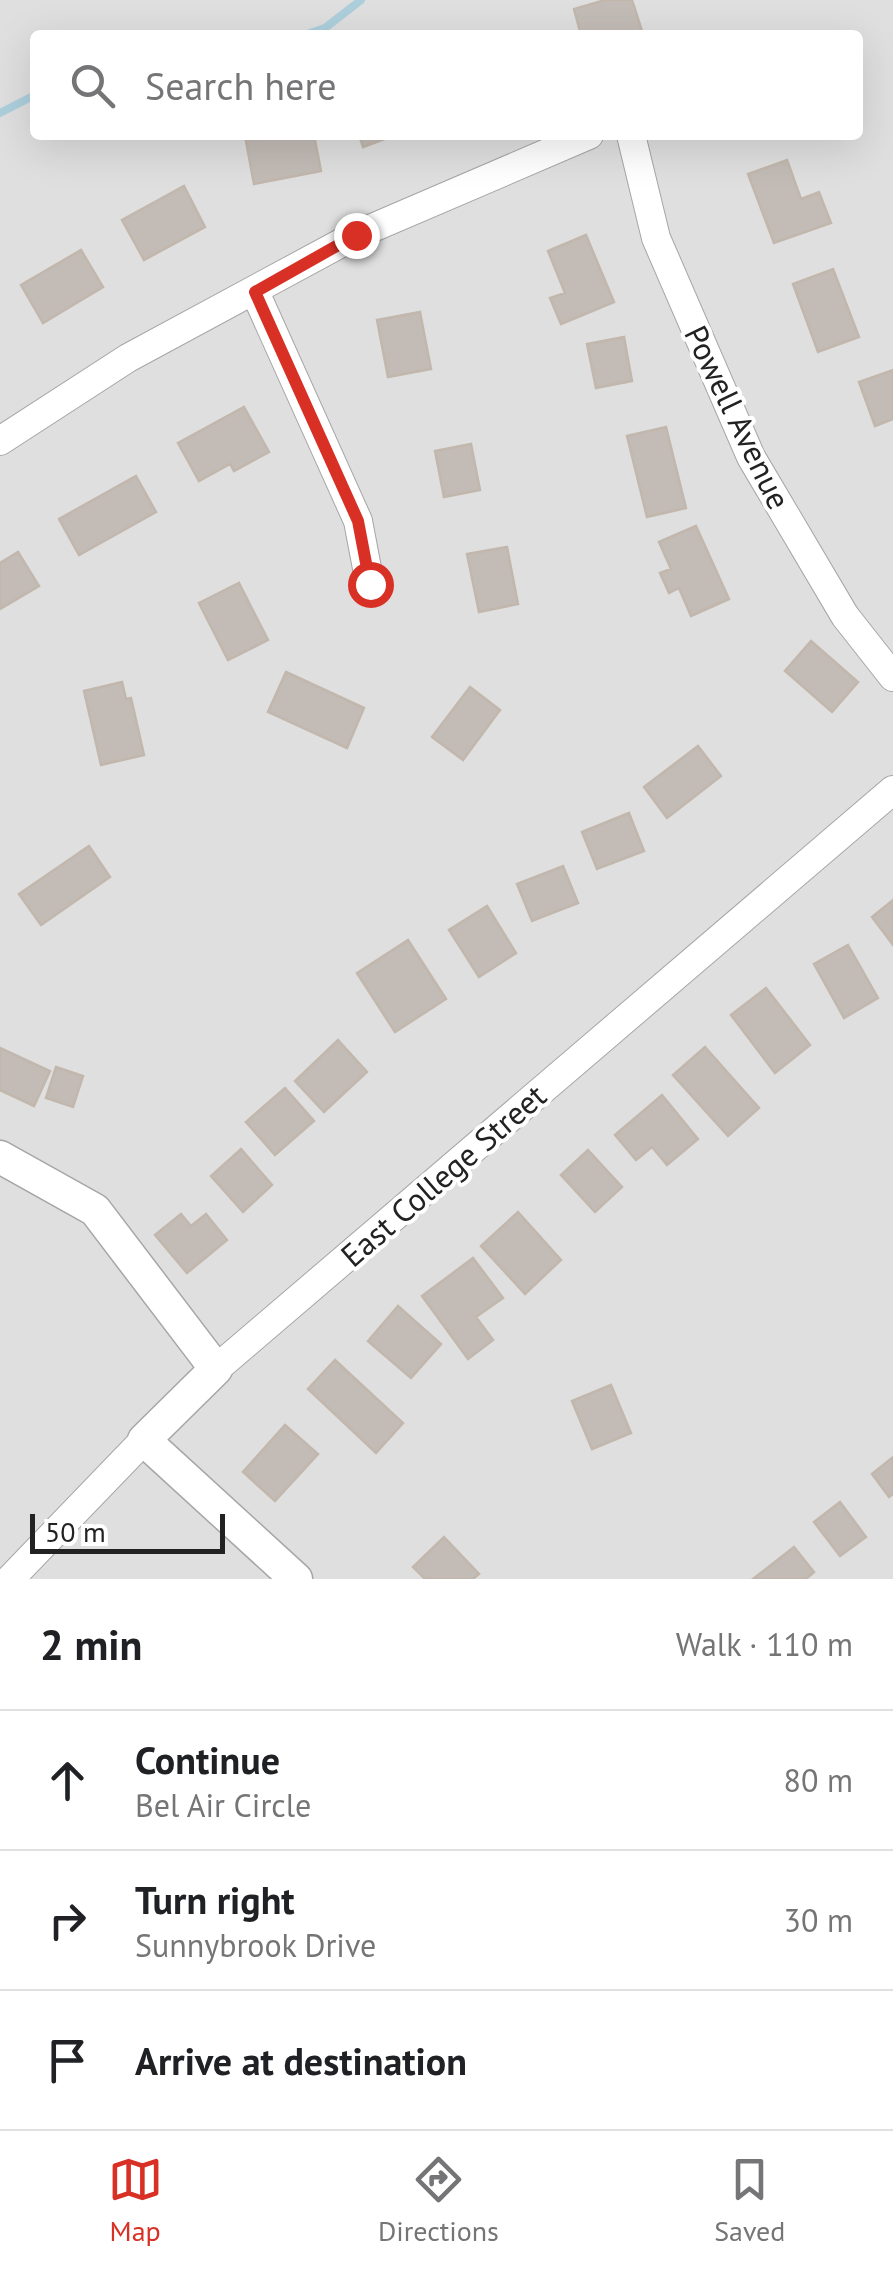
<!DOCTYPE html>
<html lang="en">
<head>
<meta charset="utf-8">
<style>
	body { margin:0; font-family:"PT Sans",sans-serif; background:#f6f6f6; color:#202124 }
	.scale { position:absolute; left:30px; bottom:25px; width:195px; box-sizing:border-box; padding-left:10px; border:5px solid #222; border-top:0; font-size:28px; line-height:35px; white-space:nowrap; color:#222; -webkit-text-stroke:8px #fff; paint-order:stroke }
	.stop { position:absolute; width:30px; height:30px; margin:-22px; border:8px solid #d93025; border-radius:50%; background:#fff }
	.stop.end { background:#d93025; border-color:#fff; box-shadow:0 2px 10px #0008 }
	.list { margin:0; padding:0; list-style:none }
	h2 { display:flex; justify-content:space-between; align-items:center; height:130px; margin:0; padding:0 40px; font-size:42px }
	h2 small { font-size:32px; font-weight:400; color:#757577 }
	.list li { display:grid; grid-template-columns:65px 1fr auto; gap:30px; align-items:center; box-sizing:border-box; height:140px; padding:0 40px; border-top:2px solid #e0e0e0 }
	.list b { display:block; font-size:38px; white-space:nowrap }
	.list p { margin:0; font-size:32px; white-space:nowrap; color:#757577 }
	.list em { font-size:32px; font-style:normal; color:#757577 }
	.icon { flex:none; width:55px; height:55px; fill:none; stroke:currentColor; stroke-width:2; stroke-linecap:round; stroke-linejoin:round }
	.map { position:relative; flex:none; width:893px; height:1579px; overflow:hidden }
	.search { position:absolute; background:#fff; box-shadow:0 10px 40px #0002; left:30px; right:30px; top:30px; height:110px; display:flex; align-items:center; gap:25px; box-sizing:border-box; padding:0 35px; border-radius:10px; color:#757577; font-size:38px }
	.sheet { height:550px; background:#fff }
	nav { display:flex; justify-content:space-around; align-items:center; box-sizing:border-box; height:140px; border-top:2px solid #e0e0e0; background:#fff; font-size:28px; color:#757577 }
	nav a { display:grid; justify-items:center; gap:5px }
	nav .on { color:#d93025 }
	.map>svg:first-child { display:block }
	.residential { fill:#e0dfdf; fill-rule:evenodd }
	.lines { fill:none; stroke-linecap:round; stroke-linejoin:round }
	.stream { stroke:#adcfdc; stroke-width:8 }
	.building { fill:#c2bbb6; stroke:#c2b7ac; stroke-width:2.5 }
	.minor-casing { stroke:#a6a6a6; stroke-width:30 }
	.tertiary-casing { stroke:#a6a6a6; stroke-width:35 }
	.minor { stroke:#fff; stroke-width:28 }
	.tertiary { stroke:#fff; stroke-width:32 }
	.route { stroke:#d93025; stroke-width:12 }
	.labels { text-anchor:middle; dominant-baseline:central; stroke-width:8; stroke-linejoin:round; paint-order:stroke }
	.street-label { font-size:32px; fill:#222; stroke:#fff }
</style>
</head>
<body>
<div class="map">
<svg width="893" height="1579" viewBox="0 0 893 1579">
	<rect width="100%" height="100%" fill="#f1efe9"/>
	<path class="residential" d="M0,0h893v1579h-893zM35,35h823v100h-823z"/>
	<g class="lines">
		<path class="stream" d="M304,35l21,-7 36,-28
			M0,113l35,-18"/>
	</g>
	<path class="building" d="M605,0h27l11,34 -62,1 -7,-26z
		M278,135h36l7,36 -67,13 -8,-43z
		M359,135h36l-32,12z
		M787,160l14,39 18,-7 12,31 -57,20 -26,-69z
		M184,186l21,41 -61,33 -22,-40z
		M586,235l28,67 -53,22 -11,-26 15,-5 -17,-42z
		M81,250l22,37 -60,36 -22,-38z
		M833,269l26,68 -41,15 -25,-68z
		M420,312l11,57 -43,8 -11,-57z
		M624,337l8,44 -36,7 -9,-44z
		M893,370v49l-18,7 -16,-44z
		M244,407l25,45 -35,19 -4,-7 -31,17 -21,-38z
		M666,427l20,81 -39,9 -20,-81z
		M471,444l9,46 -36,7 -9,-46z
		M136,476l20,36 -77,43 -20,-36z
		M696,526l33,73 -38,17 -12,-28 -10,5 -9,-20 11,-4 -12,-27z
		M507,547l11,57 -39,8 -12,-58z
		M18,552l21,34 -39,23v-46z
		M239,583l29,57 -40,20 -29,-57z
		M811,641l47,41 -26,30 -47,-41z
		M286,672l78,36 -17,40 -79,-36z
		M122,682l4,17 5,-1 13,57 -43,10 -17,-74z
		M470,687l30,23 -37,50 -31,-23z
		M698,746l23,30 -54,42 -23,-31z
		M629,813l15,38 -47,18 -15,-37z
		M89,846l21,31 -69,48 -22,-31z
		M563,866l15,37 -46,18 -15,-37z
		M893,900v45l-21,-28z
		M487,906l29,47 -37,24 -30,-47z
		M408,940l38,59 -51,33 -38,-59z
		M848,945l30,53 -34,20 -30,-54z
		M766,988l44,57 -35,28 -44,-58z
		M338,1040l29,32 -43,40 -29,-31z
		M705,1047l54,61 -31,28 -55,-61z
		M0,1048l50,23 -16,35 -34,-16z
		M56,1067l27,9 -10,31 -27,-9z
		M285,1088l29,33 -39,34 -29,-33z
		M662,1095l36,44 -31,26 -15,-18 -16,13 -21,-25z
		M241,1149l31,36 -29,27 -32,-36z
		M588,1150l34,37 -27,25 -34,-37z
		M518,1212l43,48 -36,34 -44,-48z
		M181,1214l10,12 15,-12 21,26 -40,33 -32,-38z
		M473,1258l30,40 -27,19 17,23 -25,19 -46,-63z
		M398,1306l43,38 -30,34 -43,-37z
		M335,1360l68,63 -27,30 -68,-64z
		M611,1385l20,48 -39,16 -20,-48z
		M285,1425l33,29 -43,47 -32,-29z
		M893,1457v37l-4,3 -17,-23z
		M840,1502l26,35 -26,19 -26,-34z
		M444,1537l35,37 -6,5h-48l-12,-12z
		M794,1547l20,25 -8,7h-53z"/>
	<g class="lines">
		<defs>
			<path id="minor" d="M631,135l25,103 95,219 94,159 48,61
				M255,292l103,229 12,63
				M0,441l128,-83 228,-123 233,-100
				M216,1369l677,-579
				M10,1579l134,-139"/>
			<path id="tertiary" d="M0,1157l95,53 121,159 -72,71 152,139"/>
		</defs>
		<use href="#minor" class="minor-casing"/>
		<use href="#tertiary" class="tertiary-casing"/>
		<use href="#minor" class="minor"/>
		<use href="#tertiary" class="tertiary"/>
	</g>
	<g class="lines">
		<path class="route" d="M356,235l-101,57 103,229 12,63"/>
	</g>
	<g class="labels">
		<g class="street-label">
			<text transform="translate(738 417) rotate(64)">Powell Avenue</text>
			<text transform="translate(443 1175) rotate(-41)">East College Street</text>
		</g>
	</g>
</svg>
<div class="scale">50 m</div>
<div class="stop" style="left:370px;top:584px"></div>
<div class="stop end" style="left:356px;top:235px"></div>
<div class="search"><svg class="icon" aria-label="search" viewBox="0 0 24 24"><circle cx="10" cy="10" r="6"/><path d="M15 15l6 6"/></svg>Search here</div>
</div>
<section class="sheet">
<h2>2 min<small>Walk · 110 m</small></h2>
<ul class="list">
<li><svg class="icon" aria-label="ahead" viewBox="0 0 24 24"><path d="M12 20V5M6 11l6-6 6 6"/></svg><div><b>Continue</b><p>Bel Air Circle</p></div><em>80 m</em></li>
<li><svg class="icon" aria-label="right" viewBox="0 0 24 24"><path d="M7 20v-9h11M14 6l5 5-5 5"/></svg><div><b>Turn right</b><p>Sunnybrook Drive</p></div><em>30 m</em></li>
<li><svg class="icon" aria-label="arrive" viewBox="0 0 24 24"><path d="M6 21V4h12l-3 4 3 4H6"/></svg><div><b>Arrive at destination</b></div></li>
</ul>
</section>
<nav>
<a class="on"><svg class="icon" aria-label="map" viewBox="0 0 24 24"><path d="M3 6l6-2 6 2 6-2v14l-6 2-6-2-6 2zM9 4v14M15 6v14"/></svg>Map</a>
<a><svg class="icon" aria-label="directions" viewBox="0 0 24 24"><path d="M12 3l9 9-9 9-9-9zM9 14v-3h6M13 9l2 2-2 2"/></svg>Directions</a>
<a><svg class="icon" aria-label="saved" viewBox="0 0 24 24"><path d="M7 4h10v16l-5-4-5 4z"/></svg>Saved</a>
</nav>
</body>
</html>
